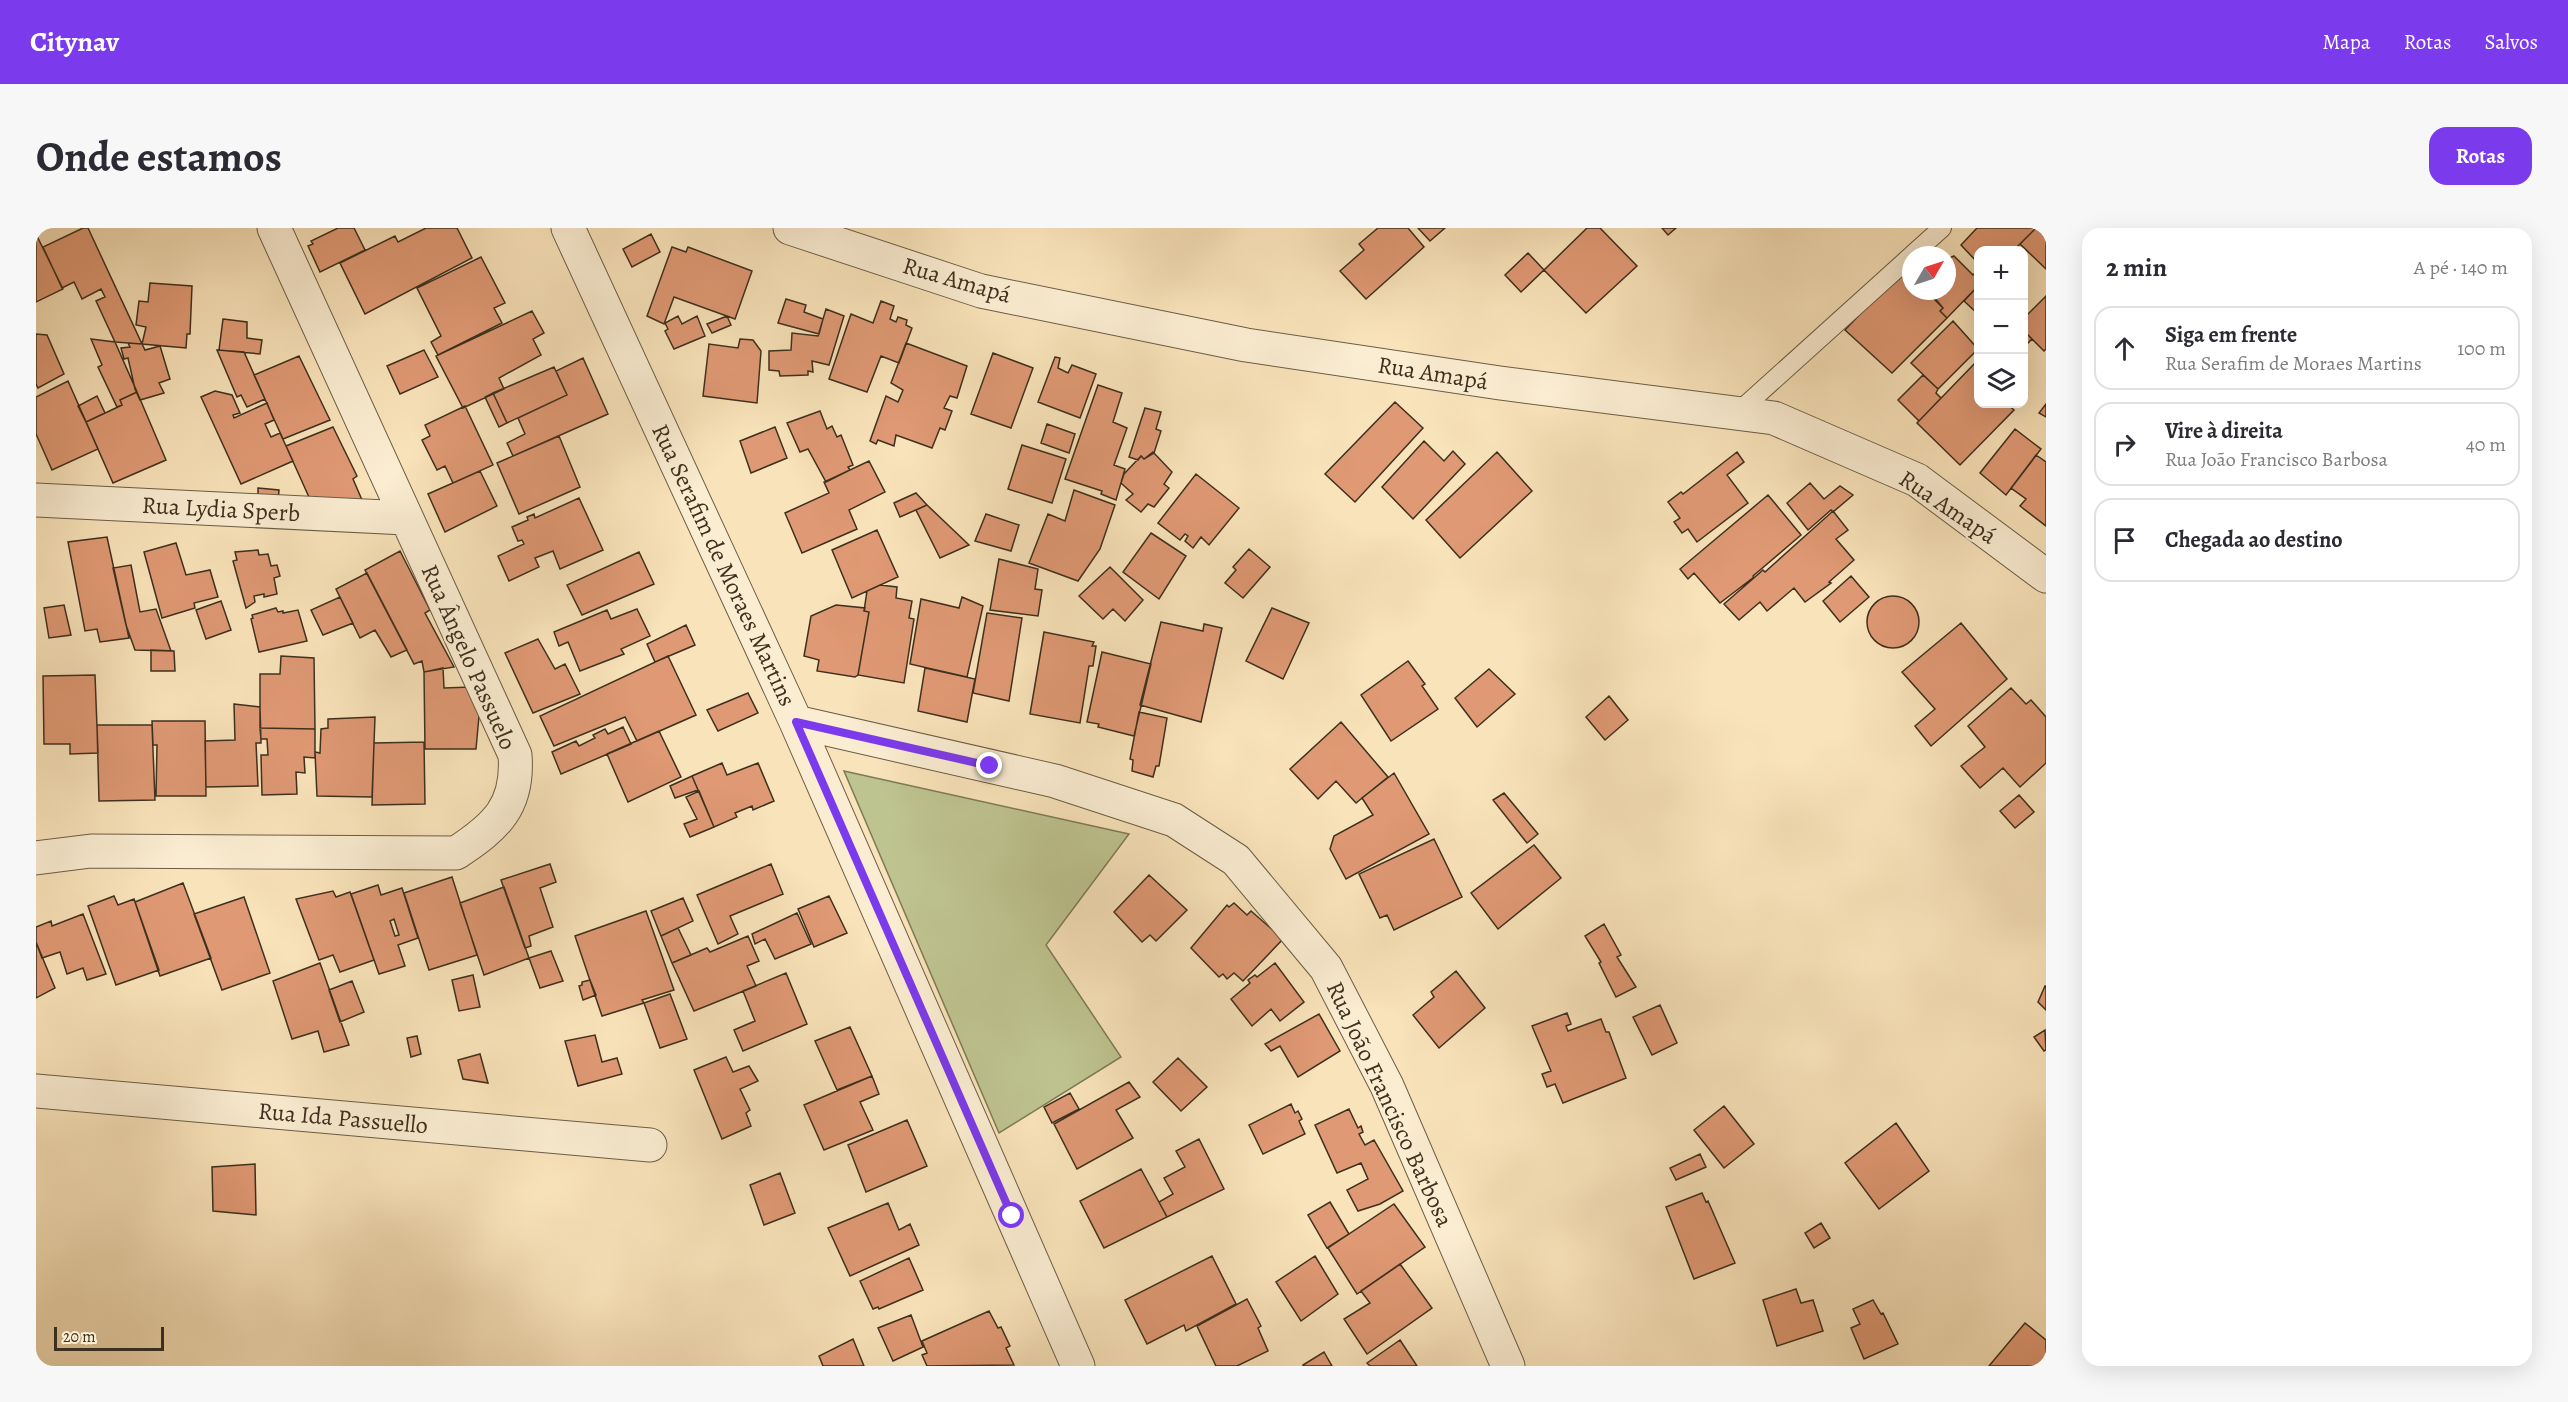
<!DOCTYPE html>
<html lang="pt">
<head>
<meta charset="utf-8">
<style>
	body { margin:0; font-family:Alegreya,serif; background:#f7f7f7; color:#2b2b33 }
	.controls { position:absolute; right:18px; top:18px; display:grid; overflow:hidden; border-radius:12px; box-shadow:0 6px 24px #0002 }
	.controls button { width:54px; height:54px; display:grid; place-items:center; padding:0; border:0; border-bottom:2px solid #e1e1e2; background:#fff; color:#2b2b33; font:30px sans-serif }
	.compass { position:absolute; left:1866px; top:18px; width:54px; height:54px; border-radius:50%; background:#fff; box-shadow:0 6px 24px #0002; rotate:51deg }
	.scale { position:absolute; left:18px; bottom:15px; width:110px; box-sizing:border-box; padding-left:6px; border:3px solid #3d301e; border-top:0; font-size:16px; line-height:21px; white-space:nowrap; color:#3d301e; -webkit-text-stroke:4px #fbedd2; paint-order:stroke }
	.stop { position:absolute; width:18px; height:18px; margin:-14px; border:4px solid #7c3aed; border-radius:50%; background:#fff }
	.stop.end { background:#7c3aed; border-color:#fff; box-shadow:0 2px 6px #0008 }
	.list { margin:0; padding:0; list-style:none }
	h2 { display:flex; justify-content:space-between; align-items:center; height:78px; margin:0; padding:0 24px; font-size:26px }
	h2 small { font-size:20px; font-weight:400; color:#7c7c81 }
	.list li { display:grid; grid-template-columns:39px 1fr auto; gap:18px; align-items:center; box-sizing:border-box; height:84px; margin:0 12px 12px; padding:0 12px; border:2px solid #e1e1e2; border-radius:18px }
	.list b { display:block; font-size:22px; white-space:nowrap }
	.list p { margin:0; font-size:20px; white-space:nowrap; color:#7c7c81 }
	.list em { font-size:20px; font-style:normal; color:#7c7c81 }
	.icon { flex:none; width:33px; height:33px; fill:none; stroke:currentColor; stroke-width:2; stroke-linecap:round; stroke-linejoin:round }
	.map { position:relative; flex:none; width:2010px; height:1138px; overflow:hidden; border-radius:18px }
	header { display:flex; align-items:center; gap:36px; box-sizing:border-box; height:84px; padding:0 30px; background:#7c3aed; color:#fff }
	header strong { font-size:28px }
	nav { display:flex; gap:33px; margin-inline-start:auto; font-size:21px }
	.intro { display:flex; align-items:center; justify-content:space-between; box-sizing:border-box; height:144px; padding:0 36px }
	h1 { margin:0; font-size:42px }
	.button { padding:15px 27px; border-radius:18px; background:#7c3aed; color:#fff; font-size:21px; font-weight:700 }
	main { display:flex; gap:36px; padding:0 36px }
	aside { flex:1; background:#fff; border-radius:18px; box-shadow:0 6px 24px #0002 }
	.map>svg:first-child { display:block }
	.green { fill:#bec490; stroke:#7e7a57; stroke-width:1.5 }
	.building { fill:#df9974; stroke:#3d301e; stroke-width:1.5; fill-rule:evenodd }
	.lines { fill:none; stroke-linecap:round; stroke-linejoin:round }
	.service-casing { stroke:#6c5d45; stroke-width:20 }
	.minor-casing { stroke:#6c5d45; stroke-width:35 }
	.service { stroke:#fbedd2; stroke-width:18 }
	.minor { stroke:#fbedd2; stroke-width:33 }
	.route { stroke:#7c3aed; stroke-width:8 }
	.labels { text-anchor:middle; dominant-baseline:central; stroke-width:4.5; stroke-linejoin:round; paint-order:stroke }
	.street-label { font-size:24px; fill:#3d301e; stroke:#fbedd2 }
</style>
</head>
<body>
<header>
<strong>Citynav</strong>
<nav><a>Mapa</a><a>Rotas</a><a>Salvos</a></nav>
</header>
<div class="intro"><h1>Onde estamos</h1><a class="button">Rotas</a></div>
<main>
<div class="map">
<svg width="2010" height="1138" viewBox="0 0 2010 1138">
	<rect width="100%" height="100%" fill="#f9e3ba"/>
	<filter id="stains"><feTurbulence type="fractalNoise" baseFrequency=".00333" numOctaves="4"/><feColorMatrix values="0 0 0 0 .2 0 0 0 0 .09 0 0 0 0 .02 0 0 0 .5 -.17"/></filter>
	<radialGradient id="worn" r=".72"><stop offset=".6" stop-color="#630" stop-opacity="0"/><stop offset="1" stop-color="#630" stop-opacity=".3"/></radialGradient>
	<path class="green" d="M808,543l285,63 -83,111 75,112 -122,76z"/>
	<path class="building" d="M47,0h5l54,116 -27,-2 -19,-41 9,-4 -4,-8 -19,10 -8,-17 -12,6 -19,-41z
		M302,0h16l11,22 -45,22 -12,-26 5,-2 -2,-3z
		M390,0h31l15,30 -107,56 -25,-51 55,-27 3,6z
		M1342,0h30l16,19 -58,52 -26,-28 24,-21 -5,-6z
		M1382,0h27l-15,13z
		M1551,0h13l37,38 -51,47 -42,-43z
		M1626,0h14l-8,7z
		M1941,0h59l-22,22h-36v13l-17,-18z
		M2000,0h10v41l-26,-25z
		M0,6l27,55 -27,13z
		M615,6l9,18 -28,15 -9,-18z
		M636,19l14,5 2,-5 64,24 -17,48 -61,-22 -10,27 -17,-8z
		M1492,25l16,17 -23,22 -16,-17z
		M1918,28l19,19 5,-5v16l-31,32 -7,-7 3,-3 -14,-17h18v-32z
		M445,29l24,46 -11,5 8,15 -64,32 -7,-13 10,-6 -24,-48z
		M1867,41l8,8v14h15l17,17 -3,3 7,7 -55,55 -47,-43z
		M114,55l42,3 -2,48h-3l-1,14 -44,-4 4,-17 -10,-2 3,-24 9,1z
		M1942,58v28l-14,-13z
		M2010,68v53l-2,2 -20,-20v-13z
		M750,71l20,6 -2,7 19,7 -4,15 -41,-11z
		M845,73l13,5 -4,13 6,3 2,-5 9,3 -1,5 6,3 -13,35 -18,-7 -14,36 -38,-13 22,-65 22,9z
		M790,81l18,7 -15,49 -17,-4 1,11 -5,-1v4l-28,1 -1,-5 -10,-1v-19l22,-1 1,-17 26,3z
		M496,83l12,22 -11,6 8,16 -42,23 5,11 -41,19 -27,-52z
		M642,88l4,8 15,-8 8,20 -31,13 -9,-18 3,-2 -3,-6z
		M691,88l4,9 -19,8 -5,-9z
		M187,91l24,3v16l15,2 -2,14 -41,-4z
		M1917,93l25,28 -40,40 -27,-26z
		M1988,103l8,8 -8,8z
		M0,106l11,1 17,39 -26,14 -2,-4z
		M55,111l24,3 22,50 -17,8 2,5 -5,2 -19,-40 4,-2z
		M704,111l13,1 8,11 -4,52 -54,-7 6,-52 29,4z
		M92,115l14,1 3,6 15,-4 10,33 -11,4 5,10 -24,7 -5,-11 -7,-31 -4,1 -3,-11 9,-1z
		M870,115l61,23 -10,32 -7,-2 -6,12 8,3 -7,19 -5,-2 -8,20 -36,-13 -2,11 -16,-6 -2,4 -6,-3 16,-45 12,6 5,-12 -12,-7z
		M181,122l27,2 21,47 -18,8 -6,-12 -4,2z
		M388,122l14,27 -38,17 -13,-28z
		M957,125l40,15 -22,60 -40,-14z
		M263,128l31,64 -47,19 -29,-64z
		M1019,129l5,1 -2,10 10,5 4,-8 24,9 -16,44 -42,-16z
		M547,130l25,56 -95,42 -6,-13 18,-9 -7,-16 49,-23 -11,-24z
		M1940,134l2,2v40h29l7,6 -54,55 -43,-42z
		M518,139l13,28 -60,28 -14,-30z
		M1887,147l15,14 -2,4 5,5 -22,23 -21,-21z
		M32,153l30,68 -46,21 -16,-36v-37z
		M1062,157l24,8 -9,29 14,6 -13,37 11,4 -9,31 -15,-6 1,-3 -37,-12z
		M179,163l17,4 8,18 -7,2 1,3 33,-15 7,17 -9,4 6,13 9,-4 13,28 -52,23 -40,-87z
		M101,164l29,68 -53,23 -27,-61 36,-17 -2,-5z
		M457,165l14,30 -8,4 -14,-30z
		M61,168l8,17 -19,9 -8,-16z
		M1359,174l28,26 -68,74 -30,-28z
		M2010,176v13l-7,-4z
		M429,178l28,59 -40,18 -8,-17 -8,4 -15,-30 8,-4 -5,-11z
		M1109,180l16,4 -5,17 5,2 -7,22 -10,6 -3,-3 -3,4 -9,-3z
		M784,183l7,18 5,-3 5,11 4,-2 12,30 -5,2 2,3 -24,12 -18,-33 -8,3 -13,-29z
		M1011,196l28,10 -6,19 -28,-10z
		M297,199l24,49 -4,3 12,28 -52,-1 -27,-60z
		M739,199l12,31 -36,15 -11,-32z
		M1979,201l26,20 -35,46 -26,-22z
		M523,208l21,51 -61,27 -22,-51z
		M1388,213l20,20 9,-10 12,13 -52,55 -31,-32z
		M986,217l44,14 -14,44 -44,-14z
		M1117,224l19,20 -8,12 5,4 -15,19 -6,-3 -7,8 -15,-12 7,-6 -12,-11 3,-9 17,-18 3,3z
		M1461,224l35,39 -72,67 -34,-38z
		M1701,224l7,10 -17,13 21,28 -51,39 -9,-13 -6,4 -8,-11 6,-4 -12,-16 13,-10 2,2z
		M2000,227l10,7v64l-26,-20 6,-7 -15,-11z
		M833,233l16,31 -36,18 8,19 -55,24 -17,-40 44,-20 -5,-11z
		M444,243l17,35 -52,26 -17,-38z
		M1160,246l43,34 -30,37 -8,-8 -8,11 -8,-7 3,-5 -3,-2 -5,6 -22,-17z
		M1774,255l14,16 16,-13 13,9 -20,17 -2,-2 -23,20 -21,-27z
		M222,260l21,2 -1,12 -20,-2z
		M1038,262l41,15 -15,44 -22,32 -49,-18 19,-49 17,7z
		M880,265l11,12 -27,12 -6,-14z
		M1732,267l33,40 -48,41 1,1 -34,26 -26,-30 -6,6 -8,-10z
		M543,270l24,52 -43,19 -7,-18 -18,7 4,9 -30,14 -11,-25 26,-12 -2,-4 -4,1 -6,-14 16,-7 -1,-3 7,-3 1,4z
		M891,277l41,39 1,1 -29,13 -24,-48z
		M1797,283l15,19 -12,9 18,21 -25,22 2,1 -26,19 -11,-14 -27,23 -7,-9 -21,18 -15,-16 39,-34 2,2z
		M950,286l33,11 -8,26 -36,-10z
		M841,302l21,47 -46,21 -20,-48z
		M1115,305l35,23 -27,43 -36,-27z
		M71,309l22,101 -29,4 -3,-13 -12,2 -17,-89z
		M140,315l10,32 24,-5 8,27 -24,6 1,5 -33,10 -18,-66z
		M1213,321l21,18 -27,31 -18,-15 11,-13 -3,-3z
		M222,322l1,5 9,-1 3,12 6,-1 3,11 -6,2 3,16 -13,3v-3l-10,2 1,6 -9,6 -13,-47 4,-1 -2,-8z
		M364,323l30,59 -5,3 29,54 -30,5 -2,-11 -8,3 -49,-94z
		M603,324l15,32 -72,31 -15,-30z
		M963,331l39,10 -3,20 7,1 -4,26 -48,-6z
		M95,337l9,47 16,-3 15,42 -36,-1 -9,-25 -13,-57z
		M1074,339l33,33 -18,21 -12,-12 -10,10 -24,-23z
		M331,345l40,77 -16,7 -16,-27 -15,8 -24,-49z
		M1815,348l18,21 -29,25 -17,-21z
		M844,357l17,2 -1,11 16,3 -3,17 5,1 -10,64 -46,-8 11,-63 -5,-1 3,-20z
		M1831 394a26 26 0 1 1 52 0a26 26 0 1 1-52 0Z
		M304,369l13,26 -30,12 -12,-25z
		M926,369l21,9 -16,71 -57,-13 11,-65 38,9z
		M185,373l10,29 -25,9 -10,-29z
		M28,377l7,30 -22,3 -5,-30z
		M800,377l29,3 -1,3 5,1 -11,63 -3,2 -38,-6 2,-11 -15,-4 7,-40z
		M240,380l2,4 5,-1v2l15,-3 9,31 -48,11 -8,-33 2,-1 -1,-3z
		M1236,380l37,15 -26,56 -37,-18z
		M601,381l13,27 -29,13 3,5 -44,17 -12,-29 -9,4 -5,-14 53,-22 4,9z
		M951,385l35,5 -13,83 -36,-8z
		M1125,394l42,9 1,-7 18,4 -21,94 -61,-17z
		M1925,395l46,56 -76,67 -16,-20 20,-17 -33,-37z
		M650,397l9,20 -40,17 -8,-18z
		M1008,404l50,10 -2,4h4l-3,20h-4l-9,57 -50,-9z
		M502,411l17,30 10,-5 15,30 -47,19 -28,-60z
		M115,422l23,1 1,20h-24z
		M1066,424l49,12 -17,72 -36,-9 1,-3 -12,-2z
		M245,428l33,2 1,71 -55,-1v-54h20z
		M632,428l28,59 -59,26 -12,-24 -71,29 -14,-30z
		M1372,433l17,23 -3,2 16,23 -47,32 -30,-46z
		M407,440l1,20 27,-1 9,18 -4,44h-51l-1,-77z
		M889,440l50,11 -8,43 -49,-11z
		M1453,441l26,25 -38,33 -22,-29z
		M59,447l3,78 -28,1v-10h-26l-1,-68z
		M1975,460l15,16 5,-4 15,17v46l-26,24 -17,-19 -23,20 -19,-22 24,-19 -17,-21z
		M712,465l10,20 -40,18 -11,-21z
		M1573,468l19,24 -23,20 -19,-23z
		M198,476l26,3 1,36h-5l2,43 -52,1 -1,-46 30,-1z
		M1103,484l28,6 -8,48h-3l-3,11 -21,-6 1,-11 -3,-1z
		M339,489l-3,80 -55,-1 -2,-44 5,1 1,-24 7,-1v-9z
		M116,493h53l1,75h-50l1,-51h-4z
		M1305,494l47,55 -32,26 -20,-22 -18,18 -28,-30z
		M61,497h55l3,75 -56,1z
		M587,499l8,17 -70,30 -9,-22 24,-11 3,5 16,-8 -2,-3 12,-6 3,5z
		M224,500l55,1v29l-11,-1 1,16 -9,-1 1,22 -35,1 -1,-40h7l-1,-16h-6z
		M623,503l22,46 -53,25 -21,-48z
		M388,514l1,62 -53,1 2,-62z
		M686,535l5,12 31,-12 16,38 -21,9 -1,-4 -17,7 2,4 -23,10 -22,-51z
		M1358,545l35,61 -83,45 -16,-30 4,-13 39,-21 -11,-17z
		M656,548l6,14 -23,8 -5,-12z
		M663,563l15,36 -24,10 -6,-13 13,-5 -11,-22z
		M1468,565l34,41 -11,9 -34,-43z
		M1983,567l15,17 -19,16 -15,-17z
		M1398,611l28,58 -68,33 -7,-15 -7,3 -21,-44z
		M1498,617l27,33 -63,51 -27,-36z
		M514,636l6,18 -16,6 13,39 -24,9 2,10 -6,2 -24,-68z
		M735,636l12,30 -53,22 8,18 -20,10 -21,-49z
		M1113,647l38,35 -31,31 -6,-6 -8,7 -28,-30z
		M416,649l25,78 -48,15 -25,-77z
		M147,655l28,75 -51,18 -25,-74z
		M342,657l3,10 21,-7 16,50 -20,7 7,21 -26,8 -28,-80zM358,691l5,16 -4,1 -5,-15z
		M468,659l25,71 -45,17 -24,-72z
		M297,663l3,6 14,-5 24,68 -34,12 -7,-17 -14,5 -23,-61z
		M78,668l4,9 16,-6 25,71 -43,15 -28,-79z
		M793,668l18,37 -33,14 -16,-38z
		M208,669l26,76 -48,17 -28,-76z
		M647,670l10,23 -32,15 -10,-25z
		M1198,675l13,12 4,-4 32,28 -40,42 -9,-8 -7,6 -4,-5 -4,3 -28,-29 36,-43 2,2z
		M610,683l28,79 -32,10 2,3 -42,13 -27,-80z
		M761,685l14,31 -36,15 -10,-20 -10,5 -3,-10z
		M47,686l23,60 -19,6 -4,-12 -16,6 -7,-22 -18,6 -6,-16v-15l15,-6 1,5z
		M1568,696l17,31 -4,2 19,30 -20,10 -17,-34 2,-1 -16,-26z
		M642,700l13,27 -19,8 -11,-27z
		M712,708l11,25 -12,5 9,20 -62,25 -22,-48 35,-15 3,4z
		M0,714l19,46 -19,10z
		M515,723l12,30 -23,7 -11,-30z
		M284,735l29,82 -25,7 -6,-21 -26,8 -19,-58z
		M1239,735l29,39 -24,19 -9,-12 -19,17 -21,-27 19,-16 -2,-3 7,-5 2,2z
		M1420,743l29,37 -46,40 -26,-33 21,-18 -3,-5z
		M750,745l21,51 -64,27 -9,-21 21,-9 -12,-30z
		M437,747l7,32 -21,4 -7,-31z
		M554,752l6,15 -13,5 -4,-14 3,-1v-3z
		M316,753l12,31 -24,10 -11,-32z
		M2009,758h1v24l-8,-8z
		M634,766l17,45 -27,9 -16,-45z
		M1624,777l17,38 -25,12 -19,-38z
		M1531,785l4,11 -5,2 2,5 33,-12 5,13h3l17,46 -63,25 -8,-19 -8,3 -5,-13 9,-3 -19,-45z
		M1283,786l21,37 -42,26 -18,-31 -9,5 -6,-7z
		M814,799l22,49 -35,14 -22,-49z
		M2009,802l1,20 -2,1 -10,-14z
		M559,807l7,27 15,-4 5,16 -44,12 -13,-45z
		M381,808l4,18 -10,3 -4,-19z
		M444,826l8,29 -25,-4 -5,-19z
		M690,829l7,15 16,-6 9,15 -18,8 10,21 -4,3 5,13 -29,13 -28,-69z
		M1142,830l29,29 -26,24 -28,-29z
		M836,848l7,18 -19,8 13,28 -49,20 -20,-45z
		M1093,854l11,15 -24,13 17,28 -56,31 -23,-45z
		M1034,865l9,16 -27,14 -8,-16z
		M1255,876l4,9 3,-2 4,8 -3,2 6,13 -42,20 -14,-29z
		M1688,878l30,38 -30,24 -30,-38z
		M1313,881l9,19 3,-2 2,6 -4,2 6,11 9,-5 29,51 -23,13 -22,7 -11,-21 21,-11 -7,-16 -24,10 -22,-48z
		M871,892l20,46 -61,26 -18,-47z
		M1860,895l33,48 -50,38 -34,-46z
		M1163,911l25,50 -57,28 -8,-15 14,-8 -9,-16 21,-11 -9,-16z
		M1664,926l6,13 -30,13 -6,-12z
		M219,936l1,51 -43,-4 -1,-44z
		M1105,941l26,48 -63,31 -24,-47z
		M744,945l15,40 -31,12 -14,-40z
		M1666,965l4,9 2,-1 27,62 -41,16 -28,-72z
		M1294,974l19,32 -22,14 -19,-33z
		M852,975l11,27 11,-6 9,21 -69,31 -22,-48z
		M1358,976l31,43 -68,47 -29,-46z
		M1785,995l9,15 -16,10 -9,-15z
		M1176,1028l24,48 -50,27 -2,-6 -37,19 -22,-44z
		M1279,1028l23,38 -37,27 -25,-39z
		M873,1030l14,32 -44,19 -1,-2 -5,2 -13,-28z
		M1364,1036l32,44 -65,46 -23,-35 26,-16 -9,-12z
		M1760,1061l5,14 12,-3 10,31 -46,15 -14,-46z
		M1211,1071l14,27 -3,2 10,23 -31,15h-21l-19,-40z
		M1837,1072l8,14 2,-1 15,31 -34,15 -13,-31 9,-4 -7,-15z
		M953,1083l9,17 3,-1 9,19 -4,2 8,17 -87,1 -5,-11 5,-2 -5,-12z
		M875,1087l12,32 -30,14 -15,-33z
		M1989,1095l21,17v26h-57z
		M817,1111l11,27h-41l-4,-10z
		M1364,1112l17,26h-47l-3,-3z
		M1288,1124l8,14h-29v-1z"/>
	<g class="lines">
		<defs>
			<path id="service" d="M1876,27l30,-27
				M1701,185l174,-157"/>
			<path id="minor" d="M532,0l228,494 282,644
				M754,0l191,63 265,54 254,38 274,35 143,62 129,96
				M0,272l370,18
				M760,494l259,59 119,39 62,40 90,108 61,118 121,280
				M0,630l55,-7 365,2c40,-26 63,-47 59,-98l-241,-527
				M0,863l614,54"/>
		</defs>
		<use href="#service" class="service-casing"/>
		<use href="#minor" class="minor-casing"/>
		<use href="#service" class="service"/>
		<use href="#minor" class="minor"/>
	</g>
	<g class="lines">
		<path class="route" d="M954,538l-194,-44 216,494"/>
	</g>
	<g class="labels">
		<g class="street-label">
			<text transform="translate(921 52) rotate(16)">Rua Amapá</text>
			<text transform="translate(1397 145) rotate(9)">Rua Amapá</text>
			<text transform="translate(1912 279) rotate(34)">Rua Amapá</text>
			<text transform="translate(185 281) rotate(3)">Rua Lydia Sperb</text>
			<text transform="translate(688 337) rotate(65)">Rua Serafim de Moraes Martins</text>
			<text transform="translate(433 429) rotate(66)">Rua Ângelo Passuelo</text>
			<text transform="translate(1354 876) rotate(65)">Rua João Francisco Barbosa</text>
			<text transform="translate(307 890) rotate(5)">Rua Ida Passuello</text>
		</g>
	</g>
	<rect width="100%" height="100%" filter="url(#stains)"/>
	<rect width="100%" height="100%" fill="url(#worn)"/>
</svg>
<div class="controls">
<button>+</button>
<button>−</button>
<button><svg class="icon" aria-label="layers" viewBox="0 0 24 24"><path d="M12 4l9 5-9 5-9-5zM3 14l9 5 9-5"/></svg></button>
</div>
<svg class="compass" viewBox="-18 -18 36 36"><path d="M0-13l5 13h-10z" fill="#e53935"/><path d="M0 13l5-13h-10z" fill="#7c7c81"/></svg>
<div class="scale">20 m</div>
<div class="stop" style="left:976px;top:988px"></div>
<div class="stop end" style="left:954px;top:538px"></div>
</div>
<aside>
<h2>2 min<small>A pé · 140 m</small></h2>
<ul class="list">
<li><svg class="icon" aria-label="ahead" viewBox="0 0 24 24"><path d="M12 20V5M6 11l6-6 6 6"/></svg><div><b>Siga em frente</b><p>Rua Serafim de Moraes Martins</p></div><em>100 m</em></li>
<li><svg class="icon" aria-label="right" viewBox="0 0 24 24"><path d="M7 20v-9h11M14 6l5 5-5 5"/></svg><div><b>Vire à direita</b><p>Rua João Francisco Barbosa</p></div><em>40 m</em></li>
<li><svg class="icon" aria-label="arrive" viewBox="0 0 24 24"><path d="M6 21V4h12l-3 4 3 4H6"/></svg><div><b>Chegada ao destino</b></div></li>
</ul>
</aside>
</main>
</body>
</html>
